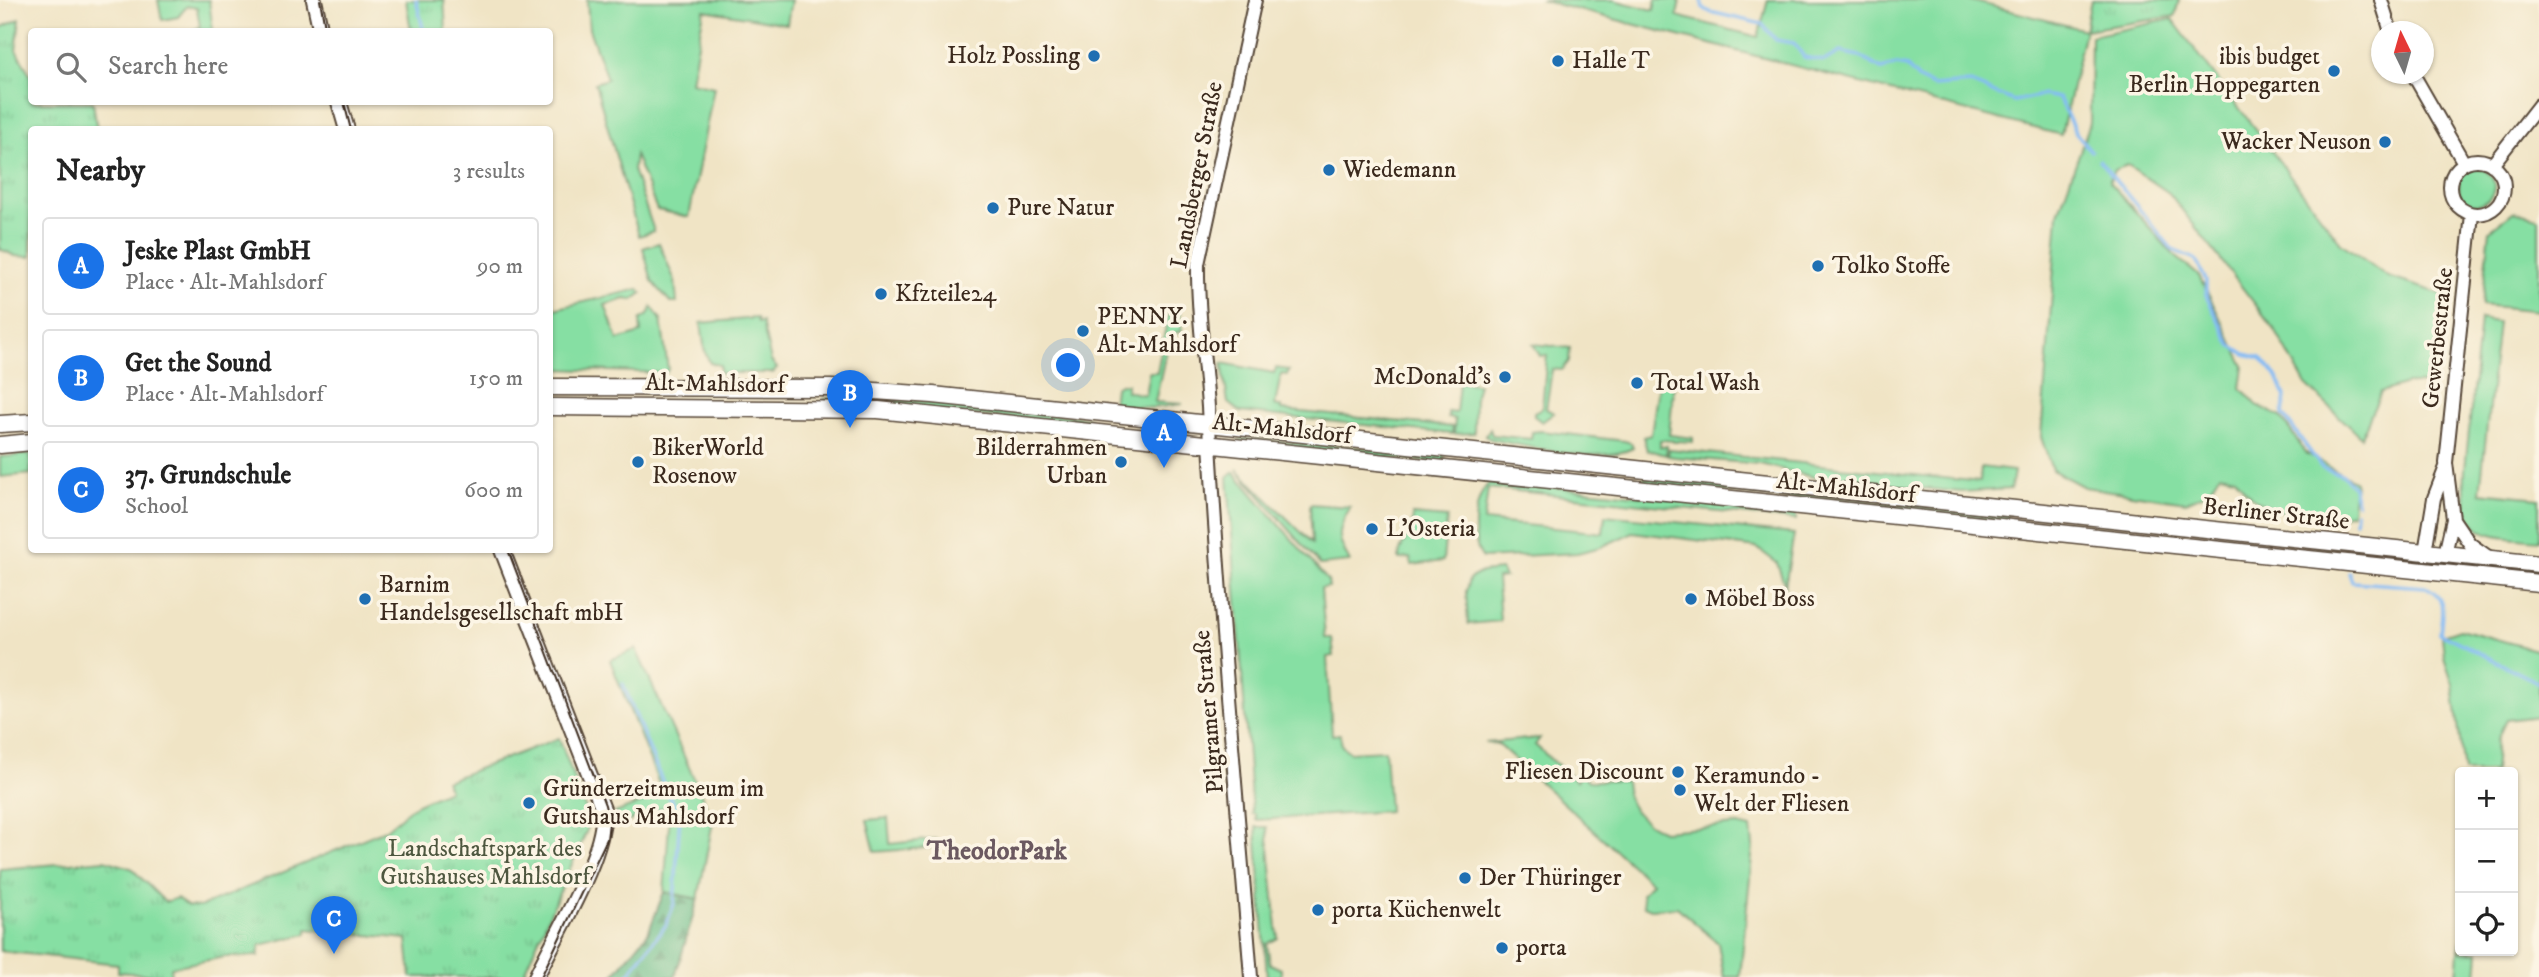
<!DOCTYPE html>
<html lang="en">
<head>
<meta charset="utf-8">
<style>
	body { margin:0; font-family:"IM FELL DW Pica",serif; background:#f2f2f2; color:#222 }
	.controls { position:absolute; right:21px; bottom:21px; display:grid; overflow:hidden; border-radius:7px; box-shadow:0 2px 5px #0004 }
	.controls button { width:63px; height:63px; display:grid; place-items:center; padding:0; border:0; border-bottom:2px solid #e0e0e0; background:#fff; color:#222; font:35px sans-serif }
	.compass { position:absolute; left:2371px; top:21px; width:63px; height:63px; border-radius:50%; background:#fff; box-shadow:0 2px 5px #0004; rotate:355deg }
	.you { position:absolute; left:1069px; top:366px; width:24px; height:24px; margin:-18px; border:5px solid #fff; border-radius:50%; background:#1a73e8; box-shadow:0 0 0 10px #1a73e833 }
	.badge { display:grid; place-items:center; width:46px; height:46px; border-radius:50%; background:#1a73e8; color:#fff; font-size:23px; font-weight:700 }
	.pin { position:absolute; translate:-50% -58px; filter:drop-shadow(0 2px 4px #0008) }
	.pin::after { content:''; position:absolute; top:37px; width:24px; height:21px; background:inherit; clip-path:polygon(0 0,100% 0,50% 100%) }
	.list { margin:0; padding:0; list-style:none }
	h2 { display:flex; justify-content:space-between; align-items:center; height:91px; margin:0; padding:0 28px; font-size:30px }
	h2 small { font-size:23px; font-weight:400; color:#767676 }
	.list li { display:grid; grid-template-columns:46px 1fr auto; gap:21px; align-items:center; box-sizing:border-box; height:98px; margin:0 14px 14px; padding:0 14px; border:2px solid #e0e0e0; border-radius:7px }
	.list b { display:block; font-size:26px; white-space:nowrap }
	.list p { margin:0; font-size:23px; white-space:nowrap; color:#767676 }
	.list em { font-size:23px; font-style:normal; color:#767676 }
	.icon { flex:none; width:38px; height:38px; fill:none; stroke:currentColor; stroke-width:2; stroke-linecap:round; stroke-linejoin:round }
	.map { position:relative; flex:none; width:2539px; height:977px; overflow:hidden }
	.search { position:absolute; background:#fff; box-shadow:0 2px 5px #0004; left:28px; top:28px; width:525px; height:77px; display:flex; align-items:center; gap:18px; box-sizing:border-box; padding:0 24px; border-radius:7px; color:#767676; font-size:26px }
	.panel { position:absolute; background:#fff; box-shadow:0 2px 5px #0004; left:28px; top:126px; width:525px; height:427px; border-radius:7px }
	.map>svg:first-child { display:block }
	.green { fill:#86dfa3; stroke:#608460; stroke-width:2 }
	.forest { fill:url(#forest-firs); stroke:#547454; stroke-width:2 }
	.park { fill:url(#park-tufts); stroke:#608460; stroke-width:2 }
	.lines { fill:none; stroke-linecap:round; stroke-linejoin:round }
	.stream { stroke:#84bbf4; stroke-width:3.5 }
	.tertiary-casing { stroke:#564637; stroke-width:16 }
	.secondary-casing { stroke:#564637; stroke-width:18 }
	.primary-casing { stroke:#564637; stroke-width:19 }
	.tertiary { stroke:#fff; stroke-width:12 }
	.secondary { stroke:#fff; stroke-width:14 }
	.primary { stroke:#fff; stroke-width:16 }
	.tram { stroke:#3b2a1e; stroke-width:2 }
	.poi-dot { fill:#1f6fb2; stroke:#fcf5e5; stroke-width:2.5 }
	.labels { text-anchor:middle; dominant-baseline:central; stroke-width:7; stroke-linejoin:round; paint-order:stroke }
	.poi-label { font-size:24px; fill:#3b2a1e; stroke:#fcf5e5; text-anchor:start }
	.street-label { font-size:24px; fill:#3b2a1e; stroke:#fcf5e5 }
	.park-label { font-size:24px; fill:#4e573f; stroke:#fcf5e5 }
	.neighbourhood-label { font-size:26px; font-weight:bold; fill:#6b5960; stroke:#fcf5e5 }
</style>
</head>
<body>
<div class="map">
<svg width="2539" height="977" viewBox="0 0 2539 977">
	<defs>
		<pattern id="forest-firs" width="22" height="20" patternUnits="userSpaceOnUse" patternTransform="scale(1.75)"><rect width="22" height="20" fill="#6cbe89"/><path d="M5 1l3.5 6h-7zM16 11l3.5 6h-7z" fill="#5a9b6f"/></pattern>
		<pattern id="park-tufts" width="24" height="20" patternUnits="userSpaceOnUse" patternTransform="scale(1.75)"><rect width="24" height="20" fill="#86dfa3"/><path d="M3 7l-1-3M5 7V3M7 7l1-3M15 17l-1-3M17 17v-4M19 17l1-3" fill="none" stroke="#75c08c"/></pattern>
	</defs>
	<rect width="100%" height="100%" fill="#fcf5e5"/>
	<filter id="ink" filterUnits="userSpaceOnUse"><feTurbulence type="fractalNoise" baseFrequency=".0143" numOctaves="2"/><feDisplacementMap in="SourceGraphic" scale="14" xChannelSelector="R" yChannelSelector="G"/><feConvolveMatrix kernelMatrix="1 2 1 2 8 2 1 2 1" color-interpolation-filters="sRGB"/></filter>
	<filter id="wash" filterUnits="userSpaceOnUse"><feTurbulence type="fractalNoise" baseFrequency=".00686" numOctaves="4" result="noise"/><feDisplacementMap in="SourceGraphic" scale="28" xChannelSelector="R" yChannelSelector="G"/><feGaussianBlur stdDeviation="1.57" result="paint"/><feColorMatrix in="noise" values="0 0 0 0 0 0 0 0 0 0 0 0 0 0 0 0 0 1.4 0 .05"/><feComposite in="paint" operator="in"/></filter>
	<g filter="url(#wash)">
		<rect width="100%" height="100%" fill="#f0e4c5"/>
		<path class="green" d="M158,0h51l4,31h-21l8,-4 -3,-19 -10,-2 -9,11 -16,3z
			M587,0h204l-4,24 -83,-14 -13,72 23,5 -25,130 -32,-7 -22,-55 -2,15 21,61 -15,5 -44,-153 12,-4 -18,-50z
			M1540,0h73l41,10 2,-10h24l-3,16 81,21 10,-37h200l117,30 -24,105z
			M2172,19l169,224 47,34 57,18 -14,89h-25l-25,8 -20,45 -55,-52 -31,-55 -106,-137 -41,-28 -14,5 -5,12 65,73 25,21 45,90 -3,22 16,17 24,12 25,36 49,29 -3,31c-29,7 -74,3 -99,-15 -7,-4 -12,-15 -18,-21l-15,-3 -11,18 -23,10 -102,-15 -32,-17 -11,-33 17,-223 32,-91 1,-87z
			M2458 186a18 18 0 1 1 36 0a18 18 0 1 1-36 0Z
			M2513,212l26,6v93l-57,-6 8,-75z
			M659,243l16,38 2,22h-6l-19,-22 -9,-33z
			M639,289l3,4 -9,7 -8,-1 -20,6 13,35 23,-7 -1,-13 8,-5 4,-8 9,13 7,49 -2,4 -110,-4 -6,-38v-37l4,15z
			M1169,310l11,2 2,20h-6l-4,15h-5l-12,55 28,2 -31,4 -39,-4 2,-17 5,-3h7l-1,7 19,4 4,-23h8z
			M757,318l1,5 4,-1 9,39 6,7 -4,5h-53v-8l-10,-2 -5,-11 -4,-29z
			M2480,319l18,3 -18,170 59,6v42c-59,-6 -77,-1 -74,-70z
			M1533,344l37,4 -1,13 -7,9 -10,-1 -6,40 8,4 -12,9 -8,-6v-4l8,-4 5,-53 -7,1z
			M1222,363l52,10 2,-5 13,2 -2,5 -6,-1 -6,31 6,2v3l172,17 -1,7 -212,-22 -12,-9z
			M1659,381l15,2 -5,52 24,3v4l-33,-2v7l7,-1 -1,9 -19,-5 -4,-13 8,-2z
			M1459,382l19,2 -3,12 -1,37 -20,1 1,-15 -7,-1v-6l8,1z
			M867,396l222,22 -1,3 -56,-1 -208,-18v-3z
			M1490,429l2,6 39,4 1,-7 9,-1 84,10 6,2 2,5c-32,17 -107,-2 -143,-9l-5,-4z
			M1240,438l205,17 -1,8 -203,-20z
			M1669,449l311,33 1,-15 33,4 -3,18 -50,3 -144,-14 -57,-14 -85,-7 -7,-1z
			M31,454v20l-31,3v-20z
			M1237,469l75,74 -2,-39 40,3c-13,26 -14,30 0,55l-30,3z
			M1234,472l94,109 1,6 -8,1 4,50h7l2,18 -7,1 5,78 8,-1 2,12 7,6 36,-2 4,61 -133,9 -1,-6h-3l-24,-337z
			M1644,477l364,37 -1,8 -364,-39z
			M1492,481l304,30v9l-308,-32 -4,33 119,12 2,-18 189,19 -9,52 -8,-23 -20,-15 -124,-16 -32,15 -24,6 -94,5c-14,-15 -9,-67 9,-77z
			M1412,515l35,3 -4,43 -31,4 -2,-7 -11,1c-1,-16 17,-28 13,-44z
			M1501,570l4,7 -8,1 3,43 -32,3 -2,-33 3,-12 13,-7z
			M2460,629l79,22v65l-33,4 -9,19 -3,33h-30l-11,-88 -9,-27 -2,-22z
			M636,649l77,172 -15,78 -34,-7 5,-67 -5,-18 -44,18 -5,-12 48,-19 -53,-134z
			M1540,738l-5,7 41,36 5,-6 8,6h36c1,24 15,41 38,50l75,-6 13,3 2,18 -13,131h-16l-6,-34 -41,-36 -26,2 -7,-3 -2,-12 10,-11 -154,-139 -13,-1z
			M888,818l2,26 46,-5v8l-61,5 -8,-32z
			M1256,827h11l11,111 -11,6 3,20 11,5v8h-14z
			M2460,940v11h19l-2,26h-20z"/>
		<path class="forest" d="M664,892l34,7 -23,78h-63l36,-44z"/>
		<path class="park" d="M406,0h38l2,31h-35z
			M2091,0h88l-4,16 -90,14z
			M20,19l-4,31 15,26 1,26h61l4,27 -65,1 -1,127 -16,-1 -15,-7v-221z
			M559,738l29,77 -1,15 -65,147h-111l-4,-38 -100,-10v5l-47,11 -2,11 -33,1 -54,10 -1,9 -52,-4v-8l-118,-13v-82l105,-9 26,8 34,34 12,-4 10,8 13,1 185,-77 30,-25 34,-15 -3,-9z"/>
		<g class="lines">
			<path class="stream" d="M416,0l8,32
				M1701,0l2,8 7,4 52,12 14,16 18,3 10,14 20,4 16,-9 19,4 22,13 16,-4 10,2 12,12 14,7 38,-3 43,18 28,-6 17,3 16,34 16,19
				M2099,160l74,90 22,9 11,21v16l25,49 14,9 16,4 16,19 8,19 -2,18 39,54 21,7 10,12 4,16
				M2355,521l1,-9
				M2349,573l3,9 74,5c21,10 16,26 14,46l99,50
				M623,684l43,107 14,23 -6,90 -8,21 -40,52"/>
		</g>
	</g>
	<g filter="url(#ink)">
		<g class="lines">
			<defs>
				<path id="tertiary" d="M2381,0l10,32
					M2413,74l51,89
					M2450 187a27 27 0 1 1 54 0a27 27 0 1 1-54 0Z
					M2492,165l47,-60
					M2453,519l17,25 21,15
					M2425,552l9,-54 12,-31
					M2445,554l8,-35 -7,-56 26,-249
					M1251,977c-15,-190 -33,-380 -43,-570 -3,-48 -11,-94 -10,-143l57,-264"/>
				<path id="secondary" d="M314,0l7,32
					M339,102l8,28
					M502,550l101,259c5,42 -48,127 -67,168"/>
				<path id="primary" d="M550,387l281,1 102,7 1606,169
					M550,407l328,3 1661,173
					M0,424l32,-2
					M0,445l32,-3"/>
			</defs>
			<use href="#tertiary" class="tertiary-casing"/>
			<use href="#secondary" class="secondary-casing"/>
			<use href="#primary" class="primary-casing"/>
			<use href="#tertiary" class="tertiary"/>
			<use href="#secondary" class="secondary"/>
			<use href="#primary" class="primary"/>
			<path class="tram" d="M320,0l6,32
				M344,102l7,28
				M508,550l97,255 4,18 -2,16 -66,138"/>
		</g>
	</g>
	<g class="poi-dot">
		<circle cx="1094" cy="56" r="7"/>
		<circle cx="1558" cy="61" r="7"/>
		<circle cx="2334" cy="71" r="7"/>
		<circle cx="2385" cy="142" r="7"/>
		<circle cx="1329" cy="170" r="7"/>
		<circle cx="993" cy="208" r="7"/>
		<circle cx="1818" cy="266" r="7"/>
		<circle cx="881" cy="294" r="7"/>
		<circle cx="1083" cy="331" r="7"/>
		<circle cx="1505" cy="377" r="7"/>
		<circle cx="1637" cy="383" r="7"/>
		<circle cx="638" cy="462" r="7"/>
		<circle cx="1121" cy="462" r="7"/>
		<circle cx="1372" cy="529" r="7"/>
		<circle cx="365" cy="599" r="7"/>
		<circle cx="1691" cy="599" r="7"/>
		<circle cx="1678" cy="772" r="7"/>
		<circle cx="1680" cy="790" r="7"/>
		<circle cx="529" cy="803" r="7"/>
		<circle cx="1465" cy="878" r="7"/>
		<circle cx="1318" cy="910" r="7"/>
		<circle cx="1502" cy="948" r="7"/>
	</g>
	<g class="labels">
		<g class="poi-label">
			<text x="1080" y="56" text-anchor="end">Holz Possling</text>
			<text x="2320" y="57" text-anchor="end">ibis budget<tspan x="2320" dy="28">Berlin Hoppegarten</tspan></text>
			<text x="1572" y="61">Halle T</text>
			<text x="2371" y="142" text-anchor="end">Wacker Neuson</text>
			<text x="1343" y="170">Wiedemann</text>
			<text x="1007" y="208">Pure Natur</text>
			<text x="1832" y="266">Tolko Stoffe</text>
			<text x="895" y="294">Kfzteile24</text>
			<text x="1097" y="317">PENNY.<tspan x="1097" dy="28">Alt-Mahlsdorf</tspan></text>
			<text x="1491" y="377" text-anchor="end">McDonald's</text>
			<text x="1651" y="383">Total Wash</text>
			<text x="652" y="448">BikerWorld<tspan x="652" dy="28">Rosenow</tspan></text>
			<text x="1107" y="448" text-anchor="end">Bilderrahmen<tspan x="1107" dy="28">Urban</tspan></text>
			<text x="1386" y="529">L'Osteria</text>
			<text x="379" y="585">Barnim<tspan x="379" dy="28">Handelsgesellschaft mbH</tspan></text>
			<text x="1705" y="599">Möbel Boss</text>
			<text x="1664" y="772" text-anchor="end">Fliesen Discount</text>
			<text x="1694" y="776">Keramundo -<tspan x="1694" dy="28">Welt der Fliesen</tspan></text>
			<text x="543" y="789">Gründerzeitmuseum im<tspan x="543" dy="28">Gutshaus Mahlsdorf</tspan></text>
			<text x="1479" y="878">Der Thüringer</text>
			<text x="1332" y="910">porta Küchenwelt</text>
			<text x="1516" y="948">porta</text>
		</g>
		<g class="street-label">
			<text transform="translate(1197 175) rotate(-79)">Landsberger Straße</text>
			<text transform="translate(2438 338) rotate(-84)">Gewerbestraße</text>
			<text transform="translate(715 384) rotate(1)">Alt-Mahlsdorf</text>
			<text transform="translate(1282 429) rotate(6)">Alt-Mahlsdorf</text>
			<text transform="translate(1846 488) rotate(6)">Alt-Mahlsdorf</text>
			<text transform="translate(2276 514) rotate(6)">Berliner Straße</text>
			<text transform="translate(1209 712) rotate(-95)">Pilgramer Straße</text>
		</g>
		<g class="park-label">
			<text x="485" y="849">Landschaftspark des<tspan x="485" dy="28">Gutshauses Mahlsdorf</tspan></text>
		</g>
		<g class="neighbourhood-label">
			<text x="997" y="851">TheodorPark</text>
		</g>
	</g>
</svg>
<div class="controls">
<button>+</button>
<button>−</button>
<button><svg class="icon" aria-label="locate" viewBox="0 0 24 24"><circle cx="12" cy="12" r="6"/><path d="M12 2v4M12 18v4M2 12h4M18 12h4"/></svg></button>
</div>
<svg class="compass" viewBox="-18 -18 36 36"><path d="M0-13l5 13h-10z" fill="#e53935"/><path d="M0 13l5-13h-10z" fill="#767676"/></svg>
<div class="you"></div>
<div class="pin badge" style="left:1164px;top:468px">A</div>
<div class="pin badge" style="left:850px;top:428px">B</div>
<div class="pin badge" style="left:334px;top:954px">C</div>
<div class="search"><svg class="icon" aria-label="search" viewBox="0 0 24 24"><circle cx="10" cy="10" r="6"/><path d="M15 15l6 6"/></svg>Search here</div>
<section class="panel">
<h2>Nearby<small>3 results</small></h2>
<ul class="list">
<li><span class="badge">A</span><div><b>Jeske Plast GmbH</b><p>Place · Alt-Mahlsdorf</p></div><em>90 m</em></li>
<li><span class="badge">B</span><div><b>Get the Sound</b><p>Place · Alt-Mahlsdorf</p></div><em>150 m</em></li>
<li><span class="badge">C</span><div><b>37. Grundschule</b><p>School</p></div><em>600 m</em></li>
</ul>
</section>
</div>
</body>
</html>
